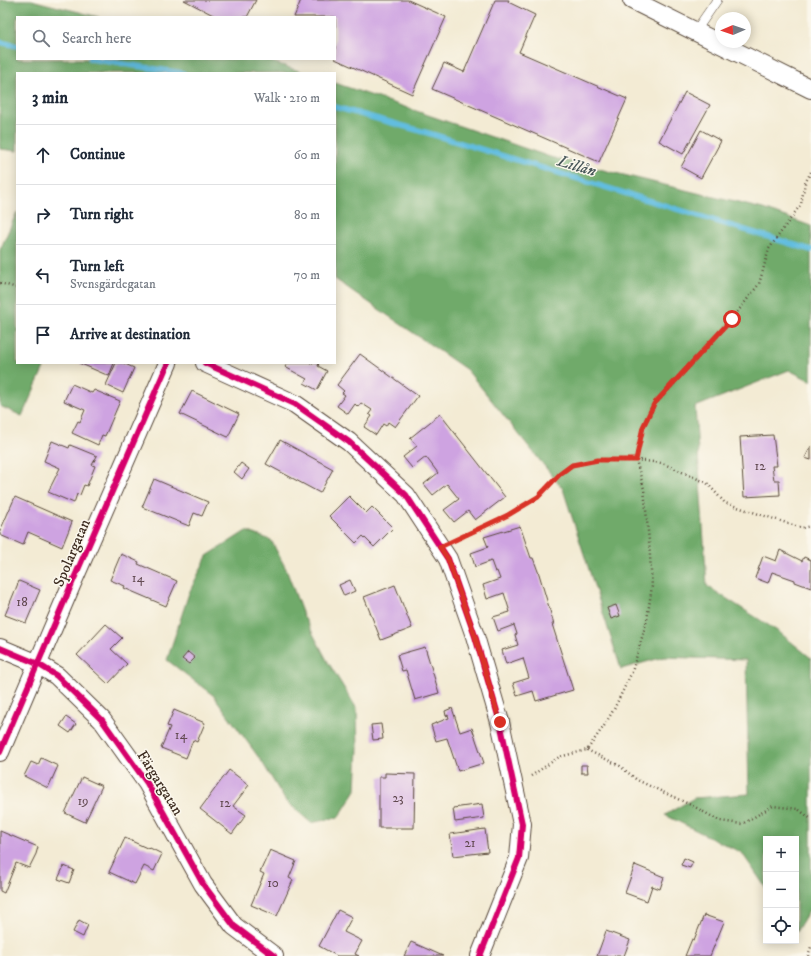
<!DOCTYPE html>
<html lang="en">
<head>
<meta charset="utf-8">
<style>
	body { margin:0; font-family:"IM FELL DW Pica",serif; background:#f6f6f7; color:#1f2937 }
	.controls { position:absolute; right:12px; bottom:12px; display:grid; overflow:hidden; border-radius:0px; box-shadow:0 2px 10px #0003 }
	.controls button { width:36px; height:36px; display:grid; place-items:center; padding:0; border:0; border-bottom:1px solid #e0e1e3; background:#fff; color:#1f2937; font:20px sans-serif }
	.compass { position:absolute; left:715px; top:12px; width:36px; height:36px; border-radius:50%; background:#fff; box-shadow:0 2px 10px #0003; rotate:268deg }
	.stop { position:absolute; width:12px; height:12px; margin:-9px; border:3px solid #d93025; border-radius:50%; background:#fff }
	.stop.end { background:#d93025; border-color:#fff; box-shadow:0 1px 4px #0008 }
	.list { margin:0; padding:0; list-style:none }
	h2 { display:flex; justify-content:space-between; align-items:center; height:52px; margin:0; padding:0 16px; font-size:17px }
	h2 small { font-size:13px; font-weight:400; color:#747a83 }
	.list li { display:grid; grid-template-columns:26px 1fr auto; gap:12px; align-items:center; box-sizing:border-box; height:60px; padding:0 16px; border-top:1px solid #e0e1e3 }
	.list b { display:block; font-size:15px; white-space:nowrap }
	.list p { margin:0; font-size:13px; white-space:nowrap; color:#747a83 }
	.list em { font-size:13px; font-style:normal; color:#747a83 }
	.icon { flex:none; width:22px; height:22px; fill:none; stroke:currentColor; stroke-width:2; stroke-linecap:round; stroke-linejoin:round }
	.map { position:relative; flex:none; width:811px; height:956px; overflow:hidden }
	.search { position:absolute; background:#fff; box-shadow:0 2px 10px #0003; left:16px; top:16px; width:320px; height:44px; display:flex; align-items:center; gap:10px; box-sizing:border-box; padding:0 14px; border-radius:0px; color:#747a83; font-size:15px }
	.panel { position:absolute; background:#fff; box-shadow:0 2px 10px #0003; left:16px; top:72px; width:320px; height:292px; border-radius:0px }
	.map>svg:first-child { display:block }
	.forest { fill:#6faa6a; stroke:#556a44 }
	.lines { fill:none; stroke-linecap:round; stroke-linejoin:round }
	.stream { stroke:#62bde0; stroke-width:5.5 }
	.building { fill:#cea3e1 }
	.lane-casing { stroke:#574739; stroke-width:10 }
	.street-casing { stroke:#574739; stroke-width:20 }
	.path { stroke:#574739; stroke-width:2.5; stroke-dasharray:1 3; stroke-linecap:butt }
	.lane { stroke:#fff; stroke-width:9 }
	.street { stroke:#fff; stroke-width:18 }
	.cycleway-casing { stroke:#fbf7ec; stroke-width:8 }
	.cycleway { stroke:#d6006c; stroke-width:6 }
	.route { stroke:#d93025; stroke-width:5 }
	.labels { text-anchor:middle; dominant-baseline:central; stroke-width:3; stroke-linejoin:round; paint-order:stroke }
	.number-label { font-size:13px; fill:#60484f }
	.street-label { font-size:15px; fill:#3b2a1e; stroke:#fbf7ec }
	.water-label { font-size:16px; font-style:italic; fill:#475658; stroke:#fbf7ec }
</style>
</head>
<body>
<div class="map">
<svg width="811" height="956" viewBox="0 0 811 956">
	<rect width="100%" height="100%" fill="#fbf7ec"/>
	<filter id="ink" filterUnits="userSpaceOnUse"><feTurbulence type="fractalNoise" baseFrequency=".025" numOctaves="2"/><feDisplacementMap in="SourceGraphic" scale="8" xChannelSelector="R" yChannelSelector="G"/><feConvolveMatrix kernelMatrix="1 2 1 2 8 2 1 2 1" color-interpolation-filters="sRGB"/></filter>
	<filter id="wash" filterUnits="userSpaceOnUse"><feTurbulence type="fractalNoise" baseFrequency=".012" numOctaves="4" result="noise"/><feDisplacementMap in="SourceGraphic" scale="16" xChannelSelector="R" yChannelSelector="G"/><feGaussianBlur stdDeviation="0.9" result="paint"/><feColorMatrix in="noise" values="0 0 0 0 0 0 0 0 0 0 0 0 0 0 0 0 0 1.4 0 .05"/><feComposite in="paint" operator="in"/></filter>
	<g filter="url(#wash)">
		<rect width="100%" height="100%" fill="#f3ebd4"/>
		<path class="forest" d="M0,0h31l68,17h-82v42h247l41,14h-288v78l-17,-2z
			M335,83l215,74 213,52 48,17v155l-22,-11 -94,37 12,179 72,46 32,26v249l-15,25v-93h-30v49l-24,-35 -77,-38 29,-17 55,-4 -3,-134 -82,-3 -43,12 -58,-180 -96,-119 -132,-91z
			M17,212v151h29l-24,53 -22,-10v-156z
			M246,531l25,9 15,29 17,46 25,47 29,47 1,39 -2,42 -17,27 -28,6 -26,-23 -23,-38 -48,-66 -47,-36 22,-67 18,-37z"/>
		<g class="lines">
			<path class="stream" d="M0,42l17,4
				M90,59l93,14
				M335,107l93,26 383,117"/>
		</g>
		<g id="blocks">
			<path class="building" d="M184,0h72l-9,17h-30z
				M301,0h107l38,17 -34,77 -77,-35v-42h-41z
				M495,0h14l-1,2 27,13 -16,37 108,47 -28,63 -167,-73 12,-26 20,9z
				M685,92l25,13 -27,49 -24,-13z
				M701,130l20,11 -20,37 -20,-11z
				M360,354l58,42 -23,31 -7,-5 -2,4 -3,-2 -7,11 -12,-8 8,-11 -3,-2 3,-4 -11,-7 -3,4 -3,-3 -7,10 -11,-8 8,-11 -3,-2 2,-2 -7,-6z
				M79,363h35l-5,13z
				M116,363h7l11,5 -11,25 -17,-8z
				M288,363h31l-1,3 9,5 -10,19 -13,-7 3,-4 -22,-12z
				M72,384l20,9 2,-3 26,11 -15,35 -3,-1 -4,10 -26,-12 6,-12 2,1 5,-12 -21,-9z
				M192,391l47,23 -11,23 -48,-23z
				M440,414l65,83 -30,23 -7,-9 -14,11 -10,-12 15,-11 -12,-15 -14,11 -9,-11 14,-11 -12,-16 -14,11 -9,-11 14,-11 -7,-8z
				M773,435l4,31h-5l2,14h5l1,15 -36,2 -4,-60z
				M280,440l53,29 -13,24 -54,-29z
				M52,441l17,7 1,-3 27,11 -5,9 3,1 -8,20 -3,-1 -4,10 -3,-1 -3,9 -26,-11 12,-24 -16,-7z
				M811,446v14l-6,-2z
				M241,463l8,6 -7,10 -8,-7z
				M154,479l54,23 -6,14 -8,-3 -5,13 -47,-19z
				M349,496l17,17 6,-6 21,21 -19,19 -11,-11 -7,7 -27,-27z
				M15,497l57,25 -10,25 -34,-15 -5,13 -23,-10v-4z
				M520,526l11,32h2l6,16 15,50h-2l21,66 -37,11 -3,-10 -16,5 -4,-13 16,-5 -6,-20 -17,6 -4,-14 16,-5 -3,-10 2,-1 -3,-9 -16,6 -5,-14 17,-5 -6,-19 -17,6 -4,-14 17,-6 -3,-8 -2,1 -4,-11 -16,6 -4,-14 17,-6 -4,-10z
				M780,550l22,11 2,-4 7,3v28l-16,-6v-2l-23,-8 -4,11 -13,-5 8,-22 13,5z
				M121,554l18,8 -1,2 39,17 -11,25 -42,-18 1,-2 -15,-6z
				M350,580l5,11 -11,5 -5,-11z
				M19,581l21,9 -14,33 -21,-8z
				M395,585l17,43 -31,12 -17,-43z
				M616,605l4,11 -9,3 -4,-11z
				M106,624l16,14 -11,11 16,15 -19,20 -31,-29z
				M425,647l14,46 -24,7 -9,-30 -4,1 -5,-16z
				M188,652l7,6 -6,6 -7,-5z
				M452,708l8,24 12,-4 12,35 -26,8 -11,-33 -11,3 -5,-16 18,-7 -1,-3 -2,1 -1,-5z
				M174,710l31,13 -8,19 -4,-2 -7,18 -25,-10 9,-21 -3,-1z
				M66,717l10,7 -6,9 -10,-7z
				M381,724l2,15 -10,1 -2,-15z
				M41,758l17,8 -10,22 -24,-12 7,-14 7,3z
				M581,765h6l1,8h-7z
				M229,770l20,15 -16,21 13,9 -14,19 -32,-25z
				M385,773l30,1 -1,54h-35v-51h6z
				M82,777l20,9 -17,36 -20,-9z
				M482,804l2,14 -29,4 -2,-14z
				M485,829l3,23 -35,4 -3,-22z
				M0,831l38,16 -2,7 -7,14 -13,-5 -12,30 -4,-2z
				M125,838l24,11 1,-1 12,6 -8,17 -10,-5 -9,18 -26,-12z
				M270,850l26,11 -7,17 4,2 -16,36 -26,-11 13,-31 -4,-2z
				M684,858l9,4 -3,6 -9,-3z
				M635,865l29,12 -4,12 -8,-3 -5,15 -22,-8z
				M64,866l10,4 -5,13 -11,-4z
				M338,910l14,7 -8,15 18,9 -7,13 4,2h-22l-18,-10z
				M704,915l20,7 -14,34h-25l7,-17 2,1z
				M79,920l9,5 -5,12 -10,-5z
				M606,931l24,9 -6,16h-27z
				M411,942l32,14h-39z"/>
		</g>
	</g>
	<g filter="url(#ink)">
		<use href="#blocks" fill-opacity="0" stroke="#574739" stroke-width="1"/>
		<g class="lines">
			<defs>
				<path id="lane" d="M695,32l22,-32"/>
				<path id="street" d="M632,0l179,89
					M205,363l90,41 54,38 57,53 42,64 27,77 25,86 22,102 -3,34 -39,98
					M0,648l38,16 19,12 45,44 45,63 56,101 31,42 40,30
					M0,752c55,-130 111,-260 168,-389"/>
			</defs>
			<use href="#lane" class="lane-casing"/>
			<use href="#street" class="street-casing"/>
			<path class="path" d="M0,283l17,5
				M456,540l52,-25 30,-18 22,-23 12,-9 26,-5h38l26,3 45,20 18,20 77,25 9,-2
				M587,750l33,16 17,14 58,27 25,14 22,3 31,-18 25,3 13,10
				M531,776l28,-19 28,-7 17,-24 10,-17 18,-37 15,-52 5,-34 -3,-45 -5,-52 -8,-29 7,-33 12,-23 77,-85 27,-35 10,-35 32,-45 4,-21 6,-11
				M808,956l3,-9"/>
			<use href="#lane" class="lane"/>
			<use href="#street" class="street"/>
			<defs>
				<path id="cycleway" d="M205,363l90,41 54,38 57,53 42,64 27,77 25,86 22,102 -3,34 -39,98
					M0,648l38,16 19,12 45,44 45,63 56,101 31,42 40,30
					M0,752c55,-130 111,-260 168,-389"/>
			</defs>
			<use href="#cycleway" class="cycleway-casing"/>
			<use href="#cycleway" class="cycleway"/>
		</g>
	</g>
	<g class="lines" filter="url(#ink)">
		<path class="route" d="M500,722l-25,-86 -27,-77 -8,-12 68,-32 30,-18 22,-23 12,-9 26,-5h38l7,-33 11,-23 78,-85"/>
	</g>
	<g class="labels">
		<g class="number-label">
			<text x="760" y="466">12</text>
			<text x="138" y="578">14</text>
			<text x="22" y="602">18</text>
			<text x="181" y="735">14</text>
			<text x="398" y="798">23</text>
			<text x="83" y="801">19</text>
			<text x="225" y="803">12</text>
			<text x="470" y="843">21</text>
			<text x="273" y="883">10</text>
		</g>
		<g class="street-label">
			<text transform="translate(72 553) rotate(-67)">Spolargatan</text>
			<text transform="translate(160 783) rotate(58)">Färgargatan</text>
		</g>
		<g class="water-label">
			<text transform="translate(577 166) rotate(17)">Lillån</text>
		</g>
	</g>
</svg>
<div class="controls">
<button>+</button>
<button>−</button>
<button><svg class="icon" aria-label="locate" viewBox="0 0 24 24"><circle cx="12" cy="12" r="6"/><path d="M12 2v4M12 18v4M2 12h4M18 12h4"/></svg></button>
</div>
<svg class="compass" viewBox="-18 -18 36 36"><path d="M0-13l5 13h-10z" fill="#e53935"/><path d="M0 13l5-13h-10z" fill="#747a83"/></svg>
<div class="stop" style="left:732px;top:319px"></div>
<div class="stop end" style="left:500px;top:722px"></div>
<div class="search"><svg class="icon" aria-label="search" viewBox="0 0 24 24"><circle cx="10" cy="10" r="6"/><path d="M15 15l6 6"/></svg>Search here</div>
<section class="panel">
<h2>3 min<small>Walk · 210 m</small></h2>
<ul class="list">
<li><svg class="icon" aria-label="ahead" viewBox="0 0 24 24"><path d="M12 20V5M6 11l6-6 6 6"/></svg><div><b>Continue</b></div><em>60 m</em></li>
<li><svg class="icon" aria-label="right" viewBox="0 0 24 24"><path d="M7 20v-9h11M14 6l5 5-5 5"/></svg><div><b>Turn right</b></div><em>80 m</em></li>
<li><svg class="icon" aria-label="left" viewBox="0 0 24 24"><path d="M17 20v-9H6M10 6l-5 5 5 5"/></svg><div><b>Turn left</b><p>Svensgärdegatan</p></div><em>70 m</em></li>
<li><svg class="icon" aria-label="arrive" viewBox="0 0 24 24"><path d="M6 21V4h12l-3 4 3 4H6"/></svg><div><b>Arrive at destination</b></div></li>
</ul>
</section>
</div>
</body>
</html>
